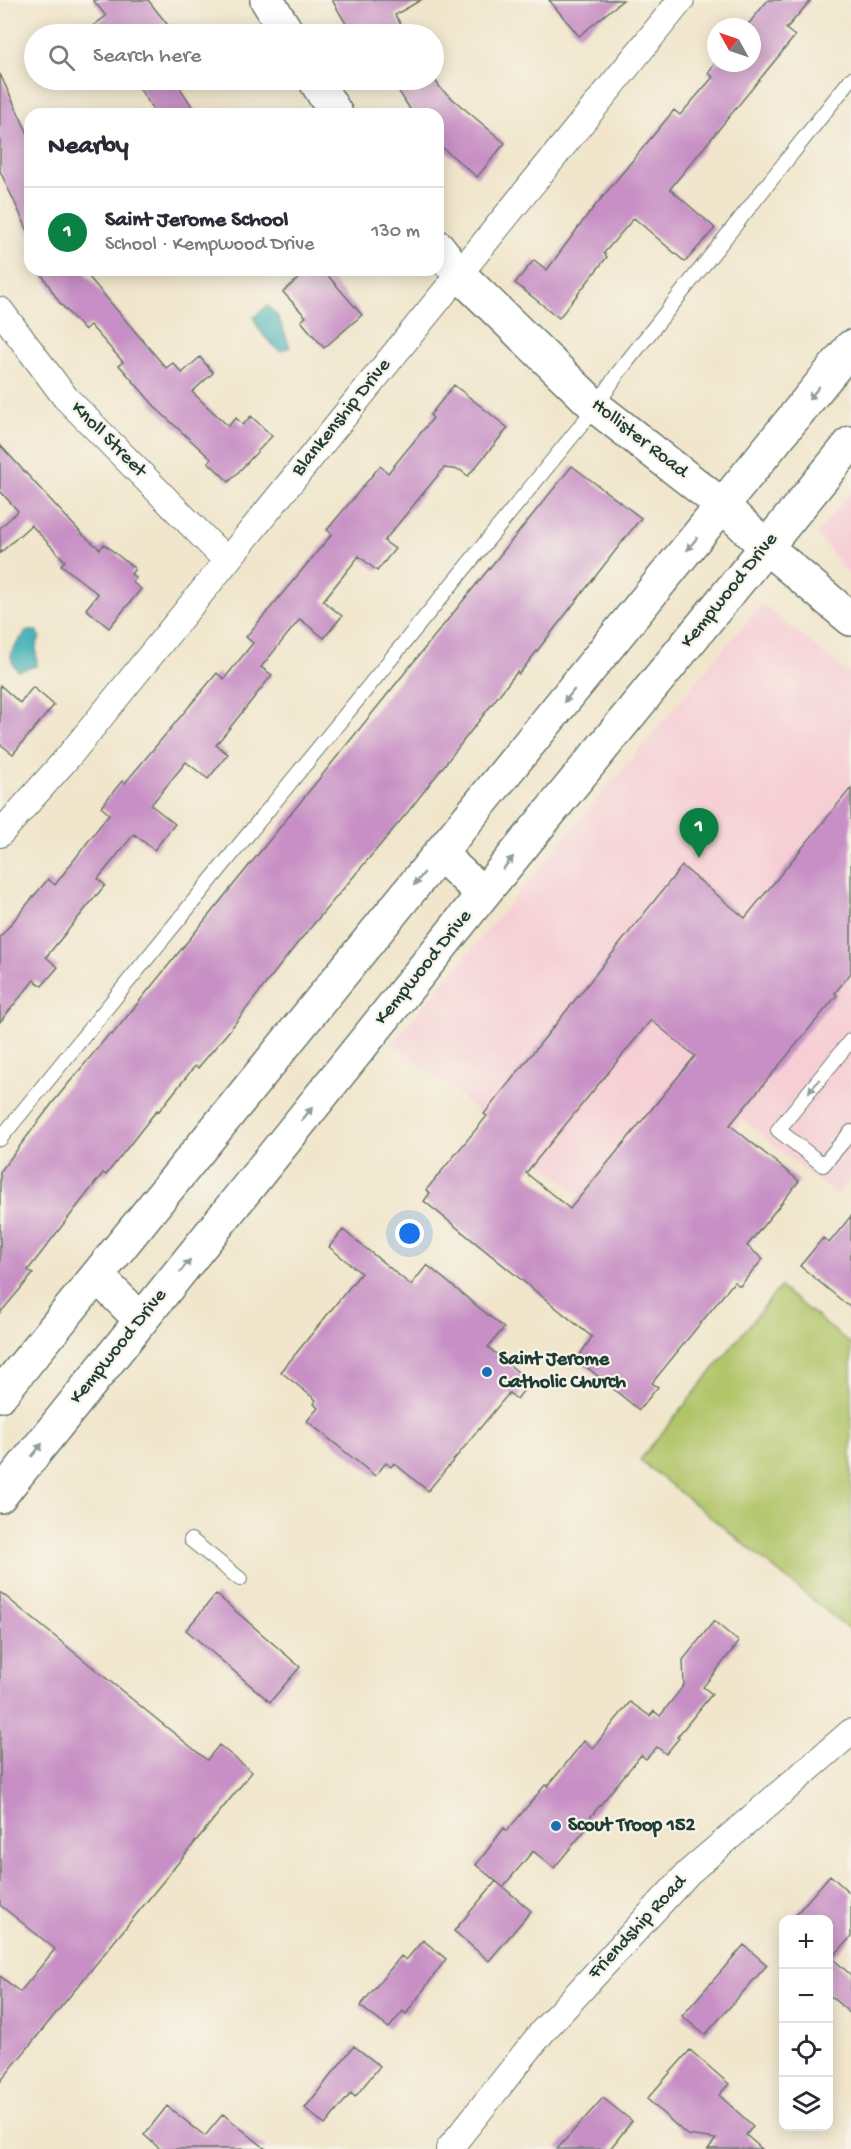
<!DOCTYPE html>
<html lang="en">
<head>
<meta charset="utf-8">
<style>
	body { margin:0; font-family:"Gochi Hand",sans-serif; background:#f7f7f7; color:#2b2b33 }
	.controls { position:absolute; right:18px; bottom:18px; display:grid; overflow:hidden; border-radius:12px; box-shadow:0 3px 15px #0003 }
	.controls button { width:54px; height:54px; display:grid; place-items:center; padding:0; border:0; border-bottom:2px solid #e1e1e2; background:#fff; color:#2b2b33; font:30px sans-serif }
	.compass { position:absolute; left:707px; top:18px; width:54px; height:54px; border-radius:50%; background:#fff; box-shadow:0 3px 15px #0003; rotate:310deg }
	.you { position:absolute; left:410px; top:1234px; width:21px; height:21px; margin:-15px; border:4px solid #fff; border-radius:50%; background:#1a73e8; box-shadow:0 0 0 9px #1a73e833 }
	.badge { display:grid; place-items:center; width:39px; height:39px; border-radius:50%; background:#0b8043; color:#fff; font-size:20px; font-weight:700 }
	.pin { position:absolute; translate:-50% -50px; filter:drop-shadow(0 2px 3px #0008) }
	.pin::after { content:''; position:absolute; top:32px; width:21px; height:18px; background:inherit; clip-path:polygon(0 0,100% 0,50% 100%) }
	.list { margin:0; padding:0; list-style:none }
	h2 { display:flex; justify-content:space-between; align-items:center; height:78px; margin:0; padding:0 24px; font-size:26px }
	h2 small { font-size:20px; font-weight:400; color:#7c7c81 }
	.list li { display:grid; grid-template-columns:39px 1fr auto; gap:18px; align-items:center; box-sizing:border-box; height:90px; padding:0 24px; border-top:2px solid #e1e1e2 }
	.list b { display:block; font-size:22px; white-space:nowrap }
	.list p { margin:0; font-size:20px; white-space:nowrap; color:#7c7c81 }
	.list em { font-size:20px; font-style:normal; color:#7c7c81 }
	.icon { flex:none; width:33px; height:33px; fill:none; stroke:currentColor; stroke-width:2; stroke-linecap:round; stroke-linejoin:round }
	.map { position:relative; flex:none; width:851px; height:2149px; overflow:hidden }
	.search { position:absolute; background:#fff; box-shadow:0 3px 15px #0003; left:24px; top:24px; width:420px; height:66px; display:flex; align-items:center; gap:15px; box-sizing:border-box; padding:0 21px; border-radius:33px; color:#7c7c81; font-size:22px }
	.panel { position:absolute; background:#fff; box-shadow:0 3px 15px #0003; left:24px; top:108px; width:420px; height:168px; border-radius:18px }
	.map>svg:first-child { display:block }
	.built { fill:#f6cfd5 }
	.green { fill:#b1c467; stroke:#68804e; stroke-width:1.5 }
	.water { fill:#3dafb5; stroke:#2e7674; stroke-width:1.5 }
	.building { fill:#c78fc5; fill-rule:evenodd }
	.lines { fill:none; stroke-linecap:round; stroke-linejoin:round }
	.service-casing { stroke:#687869; stroke-width:16 }
	.minor-casing { stroke:#687869; stroke-width:28 }
	.tertiary-casing { stroke:#687869; stroke-width:36 }
	.secondary-casing { stroke:#687869; stroke-width:36 }
	.service { stroke:#fff; stroke-width:14 }
	.minor { stroke:#fff; stroke-width:26 }
	.tertiary { stroke:#fff; stroke-width:33 }
	.secondary { stroke:#fff; stroke-width:33 }
	.oneway { fill:#8f9e9a }
	.poi-dot { fill:#1f6fb2; stroke:#f7f3e8; stroke-width:2 }
	.labels { text-anchor:middle; dominant-baseline:central; stroke-width:4.5; stroke-linejoin:round; paint-order:stroke }
	.street-label { font-size:20px; fill:#1f3d34; stroke:#f7f3e8 }
	.poi-label { font-size:20px; font-weight:bold; fill:#1f3d34; stroke:#f7f3e8; text-anchor:start }
</style>
</head>
<body>
<div class="map">
<svg width="851" height="2149" viewBox="0 0 851 2149">
	<rect width="100%" height="100%" fill="#f7f3e8"/>
	<filter id="ink" filterUnits="userSpaceOnUse"><feTurbulence type="fractalNoise" baseFrequency=".0167" numOctaves="2"/><feDisplacementMap in="SourceGraphic" scale="12" xChannelSelector="R" yChannelSelector="G"/><feConvolveMatrix kernelMatrix="1 2 1 2 8 2 1 2 1" color-interpolation-filters="sRGB"/></filter>
	<filter id="wash" filterUnits="userSpaceOnUse"><feTurbulence type="fractalNoise" baseFrequency=".008" numOctaves="4" result="noise"/><feDisplacementMap in="SourceGraphic" scale="24" xChannelSelector="R" yChannelSelector="G"/><feGaussianBlur stdDeviation="1.35" result="paint"/><feColorMatrix in="noise" values="0 0 0 0 0 0 0 0 0 0 0 0 0 0 0 0 0 1.4 0 .05"/><feComposite in="paint" operator="in"/></filter>
	<g filter="url(#wash)">
		<rect width="100%" height="100%" fill="#f1e6cc"/>
		<path class="built" d="M851,492v86l-34,-44z
			M762,603l89,72v502l-15,19 -93,-76 -102,125 -248,-203z"/>
		<path class="green" d="M780,1287l71,57v287l-211,-171z"/>
		<path class="water" d="M268,306l10,11 12,30 -10,4c-10,-8 -24,-21 -26,-34z
			M26,631h11l3,6 -4,9 1,20 -19,5c-16,-19 0,-25 8,-40z"/>
		<g id="blocks">
			<path class="building" d="M93,0h55l27,34h-93l24,-18z
				M332,0h89l-26,15 12,19h-55z
				M549,0h74l-44,36z
				M768,0h43l-25,29 9,7 -125,153 45,39 -30,34 -51,-44 -30,35 3,4 -48,61 -44,-35 19,-23 13,10 39,-53 88,-107 6,5 33,-38 -5,-4 8,-11 36,1v-36h-6z
				M0,74l30,64v97l-30,-64z
				M134,80h41l22,34h-41z
				M392,80h43l6,9 64,54 -28,34 -39,-33v-30h-25z
				M39,270h44l83,98 7,-5 9,10 18,-16 13,16 -21,19 36,34 8,-8 7,7 8,-9 21,20 -43,46 -21,-20 3,-3 -53,-49 -39,-45 4,-3 -33,-37 -6,5 -25,-28z
				M308,270h15l39,45 -38,33 -23,-27 5,-4 -23,-25z
				M454,385l54,43 -40,48 -8,-6 -16,-2 -60,73 11,8 -18,22 -18,-15 -36,45 19,15 -18,22 -24,-19 -39,48 11,8 -56,70 12,9 -20,25 -22,-17 -35,43 24,19 -21,26 -20,-16 -36,45 7,6 -59,72 12,10 -16,19 -8,-6 -34,42v-85l48,-58 7,6 54,-71 -8,-7 21,-26 3,2 92,-110 7,6 29,-36 -7,-6 86,-103 -5,-4 53,-64 8,7 45,-55 -3,-3z
				M0,445l82,89 18,15 4,-5 31,25 -4,5 5,4 -4,4 9,7 -32,39 -23,-19 12,-15 -37,-29 4,-4 -34,-36 -31,28v-25l18,-17 -18,-20z
				M572,466l69,52 -122,156 -2,-2 -110,141 -111,132 -67,86 -31,37 -3,-2 -36,45 -2,-1 -51,65 -3,-2 -75,97 5,4 -33,39v-141l54,-71 56,-68 2,2z
				M0,685l20,18 13,-16 21,18 -41,49 -13,-10z
				M851,788v185l-16,20 2,2 -107,130 69,56 -52,65 16,13 -23,27 -6,-4 -82,101 6,4 -19,23 -62,-51 15,-22 -168,-136 6,-8 -4,-3 61,-74 -3,-2 198,-248 63,52zM651,1020l44,36 -125,153 -44,-36z
				M851,1216v92l-51,-42 23,-28 6,5z
				M343,1230l68,55 16,-20 77,63 -16,19 42,35 -13,17 -8,-6 -81,98 -34,-28 -3,4 -5,-4 -11,13 -68,-55 11,-13 -4,-4 2,-4 -35,-28 80,-99 -32,-26z
				M0,1592l207,168 12,-15 33,27 -252,310v-106l20,16 35,-43 -55,-44z
				M216,1594l84,73 -30,35 -84,-72z
				M714,1621l25,21 -36,45 9,7 -35,43 2,1 -13,16 -9,-7 -11,12 -5,-4 -53,65 3,3 -37,45 -21,-17 -30,36 -27,-22 28,-37 3,3 38,-46 3,1 36,-45 9,7 37,-46 20,14 4,-5 6,5 24,-31 -1,-25z
				M830,1875l21,19v43l-19,21 19,17v39l-23,-20v-74h-37z
				M496,1881l35,30 -42,50 -35,-30z
				M423,1940l23,19 -40,55 -3,-3 -14,17 -29,-22 41,-50 5,4z
				M744,1945l23,20 -62,70 -23,-19z
				M354,2046l26,20 -25,31 -4,-4 -26,32 -20,-17z
				M690,2050l39,34 -10,11 34,31 -7,9 16,14h-54l8,-10 -29,-4 -40,-36z
				M603,2098l29,23 -22,28h-53z
				M167,2106l38,30 18,-22 43,35h-106l-16,-14z"/>
		</g>
	</g>
	<g filter="url(#ink)">
		<use href="#blocks" fill-opacity="0" stroke="#687869" stroke-width="1.5"/>
		<g class="lines">
			<defs>
				<path id="service" d="M851,1040l-73,90 45,35 28,-33
					M0,1139l596,-732 22,-34 233,-294
					M191,1540l49,39"/>
				<path id="minor" d="M0,310l65,87 161,163
					M0,834l69,-78 612,-756
					M449,2149l94,-118 145,-158 163,-141"/>
				<path id="tertiary" d="M267,0l21,34
					M315,80l21,34
					M438,247l21,27 137,133 127,99 43,41 85,72"/>
				<path id="secondary" d="M440,854l43,40
					M97,1276l44,44
					M0,1395l851,-1048
					M0,1496l483,-602 368,-451"/>
			</defs>
			<use href="#service" class="service-casing"/>
			<use href="#minor" class="minor-casing"/>
			<use href="#tertiary" class="tertiary-casing"/>
			<use href="#secondary" class="secondary-casing"/>
			<use href="#service" class="service"/>
			<use href="#minor" class="minor"/>
			<use href="#tertiary" class="tertiary"/>
			<use href="#secondary" class="secondary"/>
		</g>
		<defs><path id="oneway-solid" d="M-6-.8H1V-3.2L6.5 0L1 3.2V.8H-6Z" transform="scale(1.5)"/></defs>
		<g class="oneway">
			<use href="#oneway-solid" transform="translate(814 393) rotate(129)"/>
			<use href="#oneway-solid" transform="translate(692 544) rotate(129)"/>
			<use href="#oneway-solid" transform="translate(569 696) rotate(129)"/>
			<use href="#oneway-solid" transform="translate(508 863) rotate(-51)"/>
			<use href="#oneway-solid" transform="translate(419 879) rotate(129)"/>
			<use href="#oneway-solid" transform="translate(814 1086) rotate(129)"/>
			<use href="#oneway-solid" transform="translate(307 1114) rotate(-51)"/>
			<use href="#oneway-solid" transform="translate(185 1266) rotate(-51)"/>
			<use href="#oneway-solid" transform="translate(37 1450) rotate(-51)"/>
		</g>
	</g>
	<g class="poi-dot">
		<circle cx="487" cy="1372" r="6"/>
		<circle cx="556" cy="1826" r="6"/>
	</g>
	<g class="labels">
		<g class="street-label">
			<text transform="translate(342 418) rotate(-51)">Blankenship Drive</text>
			<text transform="translate(639 439) rotate(38)">Hollister Road</text>
			<text transform="translate(108 440) rotate(45)">Knoll Street</text>
			<text transform="translate(730 591) rotate(-51)">Kempwood Drive</text>
			<text transform="translate(424 968) rotate(-51)">Kempwood Drive</text>
			<text transform="translate(119 1347) rotate(-51)">Kempwood Drive</text>
			<text transform="translate(638 1928) rotate(-47)">Friendship Road</text>
		</g>
		<g class="poi-label">
			<text x="499" y="1360">Saint Jerome<tspan x="499" dy="23">Catholic Church</tspan></text>
			<text x="568" y="1826">Scout Troop 152</text>
		</g>
	</g>
</svg>
<div class="controls">
<button>+</button>
<button>−</button>
<button><svg class="icon" aria-label="locate" viewBox="0 0 24 24"><circle cx="12" cy="12" r="6"/><path d="M12 2v4M12 18v4M2 12h4M18 12h4"/></svg></button>
<button><svg class="icon" aria-label="layers" viewBox="0 0 24 24"><path d="M12 4l9 5-9 5-9-5zM3 14l9 5 9-5"/></svg></button>
</div>
<svg class="compass" viewBox="-18 -18 36 36"><path d="M0-13l5 13h-10z" fill="#e53935"/><path d="M0 13l5-13h-10z" fill="#7c7c81"/></svg>
<div class="you"></div>
<div class="pin badge" style="left:699px;top:858px">1</div>
<div class="search"><svg class="icon" aria-label="search" viewBox="0 0 24 24"><circle cx="10" cy="10" r="6"/><path d="M15 15l6 6"/></svg>Search here</div>
<section class="panel">
<h2>Nearby<small></small></h2>
<ul class="list">
<li><span class="badge">1</span><div><b>Saint Jerome School</b><p>School · Kempwood Drive</p></div><em>130 m</em></li>
</ul>
</section>
</div>
</body>
</html>
